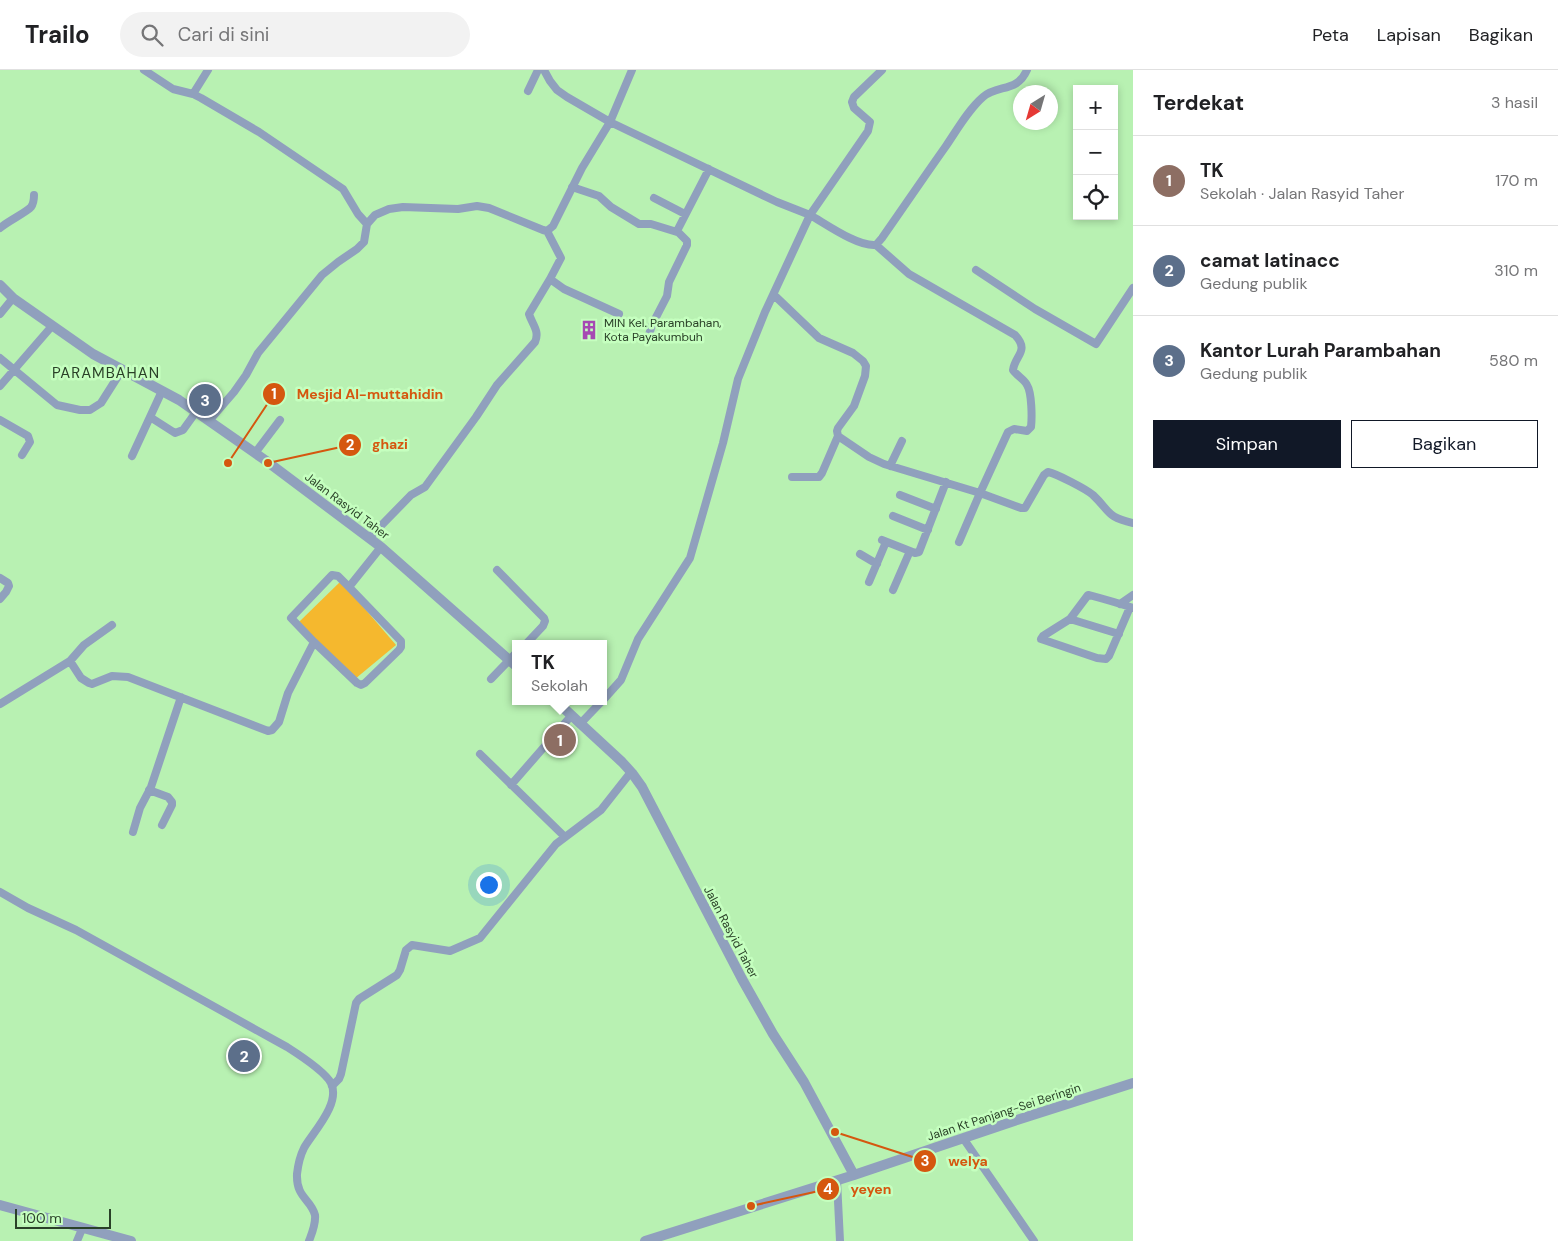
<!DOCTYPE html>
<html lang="id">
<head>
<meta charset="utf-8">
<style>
	body { margin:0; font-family:"DM Sans",sans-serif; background:#f2f2f2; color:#202124 }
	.controls { position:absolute; right:15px; top:15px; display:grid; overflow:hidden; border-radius:0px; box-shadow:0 2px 8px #0003 }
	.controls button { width:45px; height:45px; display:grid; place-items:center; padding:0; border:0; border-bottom:1px solid #e0e0e0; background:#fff; color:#202124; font:25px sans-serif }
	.compass { position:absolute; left:1013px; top:15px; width:45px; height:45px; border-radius:50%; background:#fff; box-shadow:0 2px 8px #0003; rotate:217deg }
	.scale { position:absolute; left:15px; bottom:12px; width:96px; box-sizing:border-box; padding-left:5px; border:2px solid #2a4128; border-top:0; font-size:14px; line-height:18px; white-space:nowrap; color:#2a4128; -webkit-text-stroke:4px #c5ffbf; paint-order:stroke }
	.you { position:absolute; left:488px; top:814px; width:18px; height:18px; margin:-12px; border:4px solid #fff; border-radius:50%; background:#1a73e8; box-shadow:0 0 0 8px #1a73e833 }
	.badge { display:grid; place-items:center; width:32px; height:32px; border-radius:50%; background:#111827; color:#fff; font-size:16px; font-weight:700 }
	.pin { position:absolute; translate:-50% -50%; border:2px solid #fff; box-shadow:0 1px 5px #0006 }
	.popup { position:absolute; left:512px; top:570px; width:95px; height:65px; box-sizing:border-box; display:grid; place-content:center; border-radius:0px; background:#fff; filter:drop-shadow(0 1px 4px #0005); font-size:16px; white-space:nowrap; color:#757577 }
	.popup b { font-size:19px; color:#202124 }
	.popup::after { content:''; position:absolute; left:50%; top:100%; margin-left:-10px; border:10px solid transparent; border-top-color:#fff }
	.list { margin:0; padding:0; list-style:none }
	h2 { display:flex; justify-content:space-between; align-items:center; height:65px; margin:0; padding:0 20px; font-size:21px }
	h2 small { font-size:16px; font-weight:400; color:#757577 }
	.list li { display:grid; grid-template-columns:32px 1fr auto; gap:15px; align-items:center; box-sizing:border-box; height:90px; padding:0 20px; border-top:1px solid #e0e0e0 }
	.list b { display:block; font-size:19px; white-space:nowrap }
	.list p { margin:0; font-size:16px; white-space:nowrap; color:#757577 }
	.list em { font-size:16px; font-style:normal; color:#757577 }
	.actions { display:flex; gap:10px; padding:15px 20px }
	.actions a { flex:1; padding:11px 0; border:1px solid #111827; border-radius:0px; text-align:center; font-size:18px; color:#111827 }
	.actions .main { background:#111827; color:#fff }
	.icon { flex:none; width:28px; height:28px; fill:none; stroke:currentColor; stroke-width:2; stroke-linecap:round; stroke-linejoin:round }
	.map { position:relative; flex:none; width:1133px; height:1171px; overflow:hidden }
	header { display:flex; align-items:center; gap:30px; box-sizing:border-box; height:70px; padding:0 25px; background:#fff; border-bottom:1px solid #e0e0e0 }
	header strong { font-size:24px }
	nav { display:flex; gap:28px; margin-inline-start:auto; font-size:18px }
	.search { width:350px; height:45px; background:#f2f2f2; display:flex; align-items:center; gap:12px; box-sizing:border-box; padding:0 18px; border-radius:28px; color:#757577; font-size:19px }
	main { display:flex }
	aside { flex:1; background:#fff }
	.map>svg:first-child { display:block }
	.green { fill:#f5b82e }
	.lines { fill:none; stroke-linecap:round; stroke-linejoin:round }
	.minor { stroke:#90a0bd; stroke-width:8 }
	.tertiary { stroke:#90a0bd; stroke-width:10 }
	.labels { text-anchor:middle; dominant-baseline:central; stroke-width:5; stroke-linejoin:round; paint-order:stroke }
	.poi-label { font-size:12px; fill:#2a4128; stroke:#c5ffbf; text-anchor:start }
	.street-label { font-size:12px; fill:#2a4128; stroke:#c5ffbf }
	.quarter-label { font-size:15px; letter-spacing:1px; fill:#2a4128; stroke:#c5ffbf }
	.leader { fill:none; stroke:#d5570f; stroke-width:2 }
	.callout-dot { fill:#d5570f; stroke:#c5ffbf; stroke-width:2 }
	.mark-label { font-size:15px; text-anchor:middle; font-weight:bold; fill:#fff }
	.callout-label { font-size:14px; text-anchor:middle; font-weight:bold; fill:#d5570f; stroke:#c5ffbf; stroke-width:5; stroke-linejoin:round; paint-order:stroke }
</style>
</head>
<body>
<header>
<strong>Trailo</strong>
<div class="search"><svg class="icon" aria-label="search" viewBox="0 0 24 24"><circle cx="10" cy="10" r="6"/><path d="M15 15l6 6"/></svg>Cari di sini</div>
<nav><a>Peta</a><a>Lapisan</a><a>Bagikan</a></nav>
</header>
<main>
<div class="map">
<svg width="1133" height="1171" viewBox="0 0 1133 1171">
	<rect width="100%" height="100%" fill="#b8f1b2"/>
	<path class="green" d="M341,511l55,64 -41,34 -56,-57z"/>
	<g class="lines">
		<path class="minor" d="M144,0l29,19 20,5 8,4 58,34 84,57 15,25 9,10
			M544,0l6,11 7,9 10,7 43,25 167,80 33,13 -45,97 -27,67 -15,64 -33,115 -52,81 -17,41 -17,19
			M882,0l-28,27 -2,5 2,6 16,14 -2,9 -58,84c16,9 48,32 66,30l6,-7c21,-30 42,-61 64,-92 11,-16 22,-36 37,-49 15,-13 34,-4 44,-27
			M528,21l10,-21
			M193,24l15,-24
			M572,117l27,9 12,11 28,17h12l26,8
			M654,128l31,16
			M0,158c8,-7 27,-16 31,-21 3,-4 3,-8 3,-12
			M547,161l14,27 -11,21 14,10 55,25
			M976,200l59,39 61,35 37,-56
			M774,225l45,43 34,15 10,8 3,5 -1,10 -11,30 -16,22 -1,3 1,5 31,21 15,7 96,29 28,-61 6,-3 13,2 4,-4c1,-9 1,-34 -4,-42 -3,-6 -10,-9 -14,-15 2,-15 17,-19 2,-35l-106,-61 -33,-29
			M0,244l13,-16
			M648,268l4,-13 15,-29 2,-14 18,-37v-4l-10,-10 32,-62
			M0,288l57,47 23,5h10l11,-7 21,-33
			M0,316l52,-60
			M150,347l25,16 8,-3 13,-18
			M0,350l28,16 2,6 -8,13
			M209,351l25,-29 12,-17 12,-22 64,-78 16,-13 19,-13 7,-7 3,-18 8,-9 14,-6 14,-2 55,2 19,-3 12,2 54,22 4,1 6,-5 29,-58 28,-46 22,-52
			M255,383l25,-33
			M132,386l30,-65
			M890,396l12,-25
			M792,407h27l3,-4 16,-37
			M900,425l36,14
			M893,446l35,14
			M369,468l42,-43 14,-8 51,-70 21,-32 38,-43c5,-11 -3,-18 -6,-28l21,-35
			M882,470l33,13 4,-1 27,-70
			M959,472l21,-49 41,15h4l19,-33 4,-3c9,2 38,17 45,23 18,17 13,22 40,28
			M860,484l17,10
			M497,500l47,48 1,3 -2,5 -17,18
			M0,508l8,5 1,3 -3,6 -6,7
			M869,512l17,-40
			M349,517l52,54v6l-2,3 -34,33 -4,2 -4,-2 -43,-41 -23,-24 41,-43 6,1 11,11 32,-40
			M893,520l17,-39
			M1120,534l13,-9
			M1130,537l-21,49 -3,3 -9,-1 -56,-19 2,-3 27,-17 18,-24h1c15,4 29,8 44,13
			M1070,549l49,15
			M70,591l11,17 8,5 3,1 20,-8 16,1 140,54 4,-1 7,-8 9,-29 26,-51
			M491,609l25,-26
			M0,634l70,-43 14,-16 28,-20
			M580,654l22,-23
			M480,684l85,83
			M511,715l60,-69
			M149,720l19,7 4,5v3l-10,20
			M133,762l7,-24 11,-21 30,-90
			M0,822l28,16 48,22 211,117c11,7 38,25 44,36 10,21 -18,49 -27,65 -4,8 -6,17 -7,26 -1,24 14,25 18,41 1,9 -3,18 -6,26
			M332,1016l7,-7 2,-5 15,-71 3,-4 38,-24 3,-5 6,-20 6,-5 38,6 30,-13 76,-94 45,-34 30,-38
			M963,1068l71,103
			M837,1111l3,60
			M77,1171l5,-12"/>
		<path class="tertiary" d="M0,215l13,13 80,56 86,46 86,60 116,87 135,119
			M556,631l66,61 10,11 10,14 100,192 31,55 31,48 50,93 -209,66
			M854,1105l163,-55 116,-37
			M0,1135l131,36"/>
	</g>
	<defs>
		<symbol id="building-bare" viewBox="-9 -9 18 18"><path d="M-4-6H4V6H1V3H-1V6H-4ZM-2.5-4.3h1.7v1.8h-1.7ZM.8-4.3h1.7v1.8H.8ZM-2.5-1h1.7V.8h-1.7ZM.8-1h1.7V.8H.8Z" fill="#a649b3" stroke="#c5ffbf" stroke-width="2.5" paint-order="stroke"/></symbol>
	</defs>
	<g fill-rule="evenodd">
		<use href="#building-bare" x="575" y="246" width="28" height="28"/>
	</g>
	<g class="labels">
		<g class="poi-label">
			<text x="604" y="253">MIN Kel. Parambahan,<tspan x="604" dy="14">Kota Payakumbuh</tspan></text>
		</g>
		<g class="street-label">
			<text transform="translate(347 436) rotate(37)">Jalan Rasyid Taher</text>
			<text transform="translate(731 862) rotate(62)">Jalan Rasyid Taher</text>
			<text transform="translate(1004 1042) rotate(-18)">Jalan Kt Panjang-Sei Beringin</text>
		</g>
		<g class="quarter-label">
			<text x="106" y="303">PARAMBAHAN</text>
		</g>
	</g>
	<path class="leader" d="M228 393L274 324M268 393L350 375M835 1062L925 1091M751 1136L828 1119"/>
	<g class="callout-dot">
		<circle cx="228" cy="393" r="5"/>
		<circle cx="268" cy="393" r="5"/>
		<circle cx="835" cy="1062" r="5"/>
		<circle cx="751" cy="1136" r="5"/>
		<circle cx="274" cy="324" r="12"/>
		<circle cx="350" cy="375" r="12"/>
		<circle cx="925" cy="1091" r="12"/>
		<circle cx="828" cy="1119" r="12"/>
	</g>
	<g class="mark-label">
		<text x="274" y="329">1</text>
		<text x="350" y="380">2</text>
		<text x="925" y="1096">3</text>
		<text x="828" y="1124">4</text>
	</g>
	<g class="callout-label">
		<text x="370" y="329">Mesjid Al-muttahidin</text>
		<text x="390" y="379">ghazi</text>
		<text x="968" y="1096">welya</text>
		<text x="871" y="1124">yeyen</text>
	</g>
</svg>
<div class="controls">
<button>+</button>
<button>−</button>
<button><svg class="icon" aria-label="locate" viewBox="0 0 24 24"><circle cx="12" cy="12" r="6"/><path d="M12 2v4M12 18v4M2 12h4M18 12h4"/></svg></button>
</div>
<svg class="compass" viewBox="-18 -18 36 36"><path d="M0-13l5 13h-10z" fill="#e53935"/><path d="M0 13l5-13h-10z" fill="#757577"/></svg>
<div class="scale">100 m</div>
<div class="you"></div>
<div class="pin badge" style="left:560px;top:670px;background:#8d6e63">1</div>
<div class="popup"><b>TK</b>Sekolah</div>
<div class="pin badge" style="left:244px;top:986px;background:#5c6f8a">2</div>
<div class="pin badge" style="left:205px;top:330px;background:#5c6f8a">3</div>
</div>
<aside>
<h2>Terdekat<small>3 hasil</small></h2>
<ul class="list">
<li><span class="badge" style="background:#8d6e63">1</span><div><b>TK</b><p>Sekolah · Jalan Rasyid Taher</p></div><em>170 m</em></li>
<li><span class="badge" style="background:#5c6f8a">2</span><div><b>camat latinacc</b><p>Gedung publik</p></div><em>310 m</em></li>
<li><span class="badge" style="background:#5c6f8a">3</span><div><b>Kantor Lurah Parambahan</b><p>Gedung publik</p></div><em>580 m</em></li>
</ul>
<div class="actions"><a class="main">Simpan</a><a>Bagikan</a></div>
</aside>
</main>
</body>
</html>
